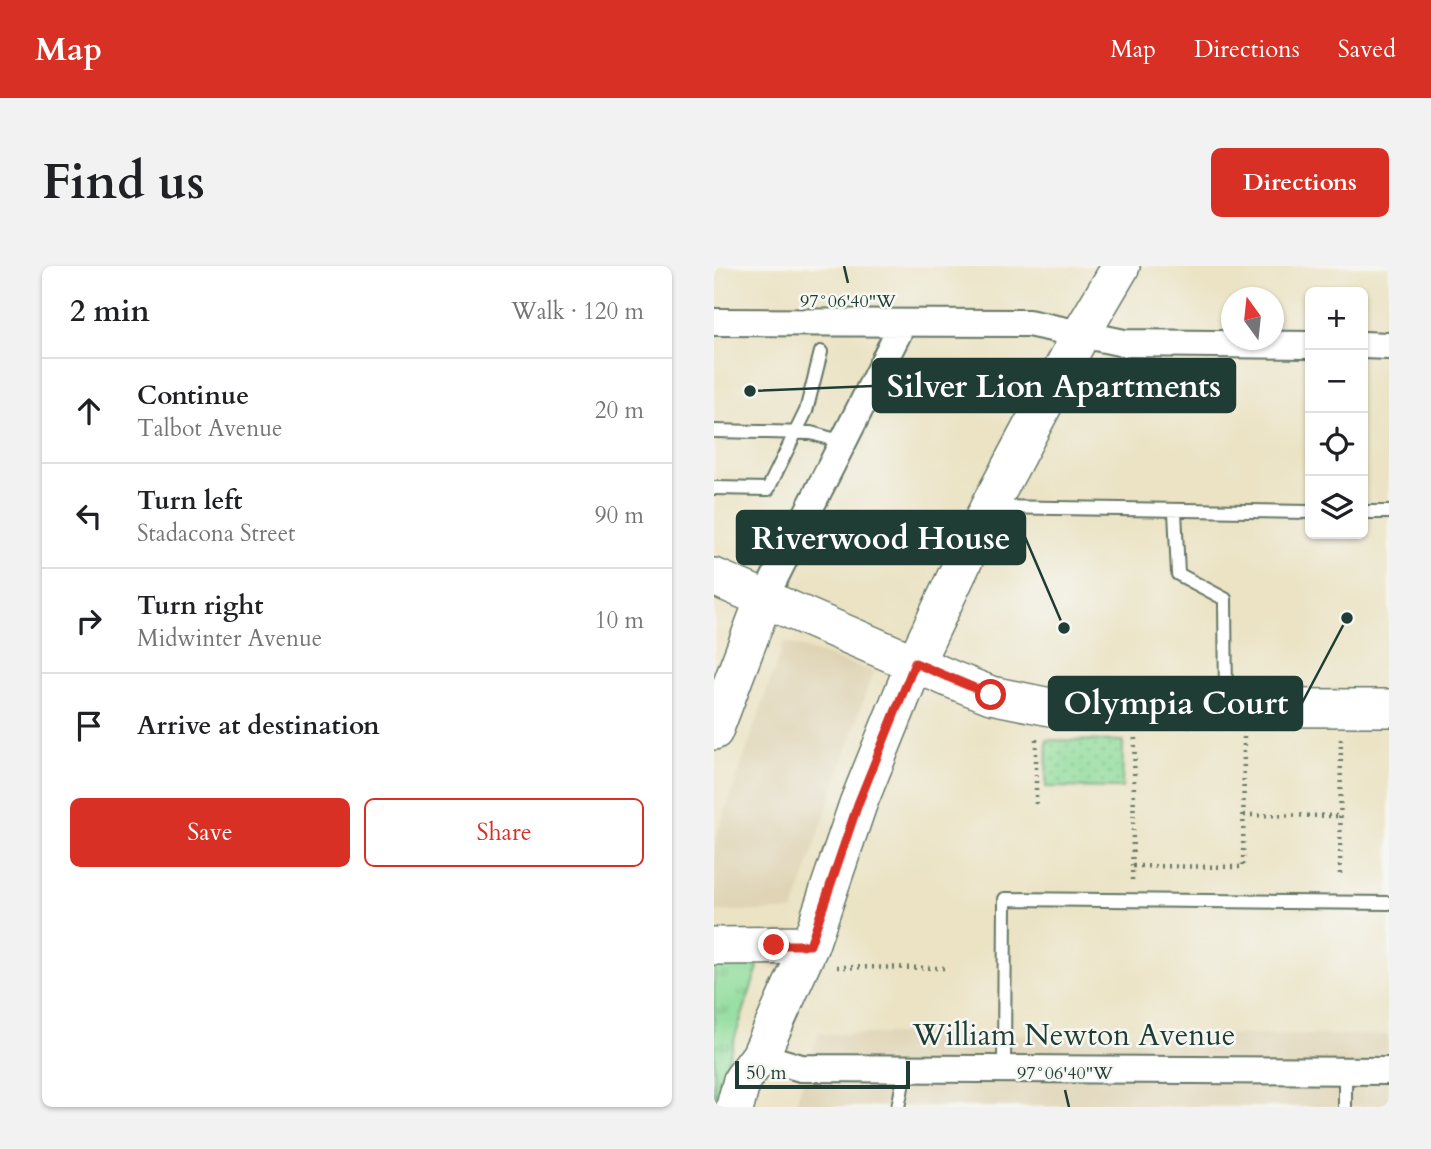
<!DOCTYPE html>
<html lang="en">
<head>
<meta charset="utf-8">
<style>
	body { margin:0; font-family:Cardo,serif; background:#f2f2f2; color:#202124 }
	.controls { position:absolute; right:21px; top:21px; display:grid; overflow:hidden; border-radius:10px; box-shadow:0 2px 5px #0004 }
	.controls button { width:63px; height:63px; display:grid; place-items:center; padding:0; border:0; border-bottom:2px solid #e0e0e0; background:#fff; color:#202124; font:35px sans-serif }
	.compass { position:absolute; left:507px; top:21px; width:63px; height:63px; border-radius:50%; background:#fff; box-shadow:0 2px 5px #0004; rotate:345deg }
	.scale { position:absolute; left:21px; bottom:18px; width:175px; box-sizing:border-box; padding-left:7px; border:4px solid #1f3d34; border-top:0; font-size:19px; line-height:24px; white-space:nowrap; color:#1f3d34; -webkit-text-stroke:5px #f6f6f2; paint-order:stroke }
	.stop { position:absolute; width:21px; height:21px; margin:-16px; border:5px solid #d93025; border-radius:50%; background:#fff }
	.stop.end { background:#d93025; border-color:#fff; box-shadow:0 2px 7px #0008 }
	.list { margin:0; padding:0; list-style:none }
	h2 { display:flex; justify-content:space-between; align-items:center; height:91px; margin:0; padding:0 28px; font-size:30px }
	h2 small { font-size:23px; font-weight:400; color:#757577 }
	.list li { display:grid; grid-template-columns:46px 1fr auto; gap:21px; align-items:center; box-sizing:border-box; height:105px; padding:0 28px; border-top:2px solid #e0e0e0 }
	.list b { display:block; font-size:26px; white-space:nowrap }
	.list p { margin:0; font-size:23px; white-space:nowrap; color:#757577 }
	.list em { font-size:23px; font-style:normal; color:#757577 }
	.actions { display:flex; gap:14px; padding:21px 28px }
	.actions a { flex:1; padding:16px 0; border:2px solid #d93025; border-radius:10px; text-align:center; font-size:24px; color:#d93025 }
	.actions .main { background:#d93025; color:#fff }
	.icon { flex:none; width:38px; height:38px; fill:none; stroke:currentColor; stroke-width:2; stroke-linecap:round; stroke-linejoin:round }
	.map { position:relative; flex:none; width:675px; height:841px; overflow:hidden; border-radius:10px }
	header { display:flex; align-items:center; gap:42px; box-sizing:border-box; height:98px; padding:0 35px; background:#d93025; color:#fff }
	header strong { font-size:33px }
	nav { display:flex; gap:38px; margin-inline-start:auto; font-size:24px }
	.intro { display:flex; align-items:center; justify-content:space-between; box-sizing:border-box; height:168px; padding:0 42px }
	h1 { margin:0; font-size:49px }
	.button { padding:18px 32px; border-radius:10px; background:#d93025; color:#fff; font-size:24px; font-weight:700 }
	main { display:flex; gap:42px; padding:0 42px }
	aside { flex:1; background:#fff; border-radius:10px; box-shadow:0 2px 5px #0004 }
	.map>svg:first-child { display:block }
	.built { fill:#dfd4b5 }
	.grass { fill:url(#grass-tufts); stroke:#568c66; stroke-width:2 }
	.park { fill:url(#park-dots); stroke:#568c66; stroke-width:2 }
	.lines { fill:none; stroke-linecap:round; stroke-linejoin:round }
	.lane-casing { stroke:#676; stroke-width:16 }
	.street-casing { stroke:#676; stroke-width:30 }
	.secondary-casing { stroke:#676; stroke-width:40 }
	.path { stroke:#676; stroke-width:4.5; stroke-dasharray:2 5; stroke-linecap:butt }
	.lane { stroke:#fff; stroke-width:12 }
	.street { stroke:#fff; stroke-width:26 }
	.secondary { stroke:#fff; stroke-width:37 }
	.route { stroke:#d93025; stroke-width:9 }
	.ticks { fill:none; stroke:#1f3d34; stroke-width:2.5 }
	.labels { text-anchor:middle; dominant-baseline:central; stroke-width:5; stroke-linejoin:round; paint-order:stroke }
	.street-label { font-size:30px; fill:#1f3d34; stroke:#f6f6f2 }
	.ticks-label { font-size:18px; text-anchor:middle; fill:#1f3d34; stroke:#f6f6f2; stroke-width:5; stroke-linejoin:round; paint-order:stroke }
	.leader { fill:none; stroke:#1f3d34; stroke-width:2.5 }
	.callout-dot { fill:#1f3d34; stroke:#f6f6f2; stroke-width:2.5 }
	.callout { fill:#1f3d34; stroke:#1f3d34; stroke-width:2.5 }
	.callout-label { font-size:32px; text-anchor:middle; font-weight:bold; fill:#fff }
</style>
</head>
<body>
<header>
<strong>Map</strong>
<nav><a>Map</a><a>Directions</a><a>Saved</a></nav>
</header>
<div class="intro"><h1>Find us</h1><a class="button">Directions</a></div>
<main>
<aside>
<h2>2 min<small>Walk · 120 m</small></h2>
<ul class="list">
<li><svg class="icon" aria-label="ahead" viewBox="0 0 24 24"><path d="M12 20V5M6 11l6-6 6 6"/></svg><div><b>Continue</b><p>Talbot Avenue</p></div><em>20 m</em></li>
<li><svg class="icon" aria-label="left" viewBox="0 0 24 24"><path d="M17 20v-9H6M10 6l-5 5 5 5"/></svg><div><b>Turn left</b><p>Stadacona Street</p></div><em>90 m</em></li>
<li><svg class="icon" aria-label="right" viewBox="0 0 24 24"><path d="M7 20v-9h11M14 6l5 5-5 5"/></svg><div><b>Turn right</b><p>Midwinter Avenue</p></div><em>10 m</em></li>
<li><svg class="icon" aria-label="arrive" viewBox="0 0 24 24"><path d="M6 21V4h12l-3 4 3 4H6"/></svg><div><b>Arrive at destination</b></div></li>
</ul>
<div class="actions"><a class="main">Save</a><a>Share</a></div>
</aside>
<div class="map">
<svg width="675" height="841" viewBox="0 0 675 841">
	<defs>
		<pattern id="grass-tufts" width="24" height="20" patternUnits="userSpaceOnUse" patternTransform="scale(1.75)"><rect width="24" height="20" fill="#8edb99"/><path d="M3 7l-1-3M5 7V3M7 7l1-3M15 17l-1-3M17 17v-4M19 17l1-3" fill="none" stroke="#73b37e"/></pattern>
		<pattern id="park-dots" width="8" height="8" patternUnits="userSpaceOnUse" patternTransform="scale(1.75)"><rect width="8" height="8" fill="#8edb99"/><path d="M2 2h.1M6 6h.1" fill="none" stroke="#73b37e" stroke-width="1.8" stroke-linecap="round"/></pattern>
	</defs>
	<rect width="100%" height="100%" fill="#f6f6f2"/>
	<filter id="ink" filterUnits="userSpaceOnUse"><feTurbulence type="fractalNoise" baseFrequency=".0143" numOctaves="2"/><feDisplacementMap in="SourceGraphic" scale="14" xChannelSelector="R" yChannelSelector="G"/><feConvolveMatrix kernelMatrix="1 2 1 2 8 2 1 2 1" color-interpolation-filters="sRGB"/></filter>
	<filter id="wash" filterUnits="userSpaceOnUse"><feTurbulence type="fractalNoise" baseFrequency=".00686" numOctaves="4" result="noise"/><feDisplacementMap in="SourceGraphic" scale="28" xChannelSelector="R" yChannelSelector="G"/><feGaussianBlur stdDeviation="1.57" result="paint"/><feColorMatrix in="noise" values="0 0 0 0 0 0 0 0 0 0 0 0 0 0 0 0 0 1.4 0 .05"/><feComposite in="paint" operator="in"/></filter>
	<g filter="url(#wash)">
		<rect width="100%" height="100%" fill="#ebe3c4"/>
		<path class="built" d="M70,376l89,29 -80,240h-79v-67z
			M104,768l571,1v72h-594z"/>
		<path class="grass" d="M36,696l8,5 -44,134v-138z"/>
		<path class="park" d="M333,474l76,1 -1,47 -76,-1z"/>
	</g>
	<g filter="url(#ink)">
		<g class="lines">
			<defs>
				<path id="lane" d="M0,165l97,2 32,9
					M0,222l54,1 38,-78 15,-59
					M279,241l317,5
					M461,245l3,63 47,25 1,104
					M649,246h26
					M290,802l1,-169 384,4
					M631,804v37
					M184,841l8,-39"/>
				<path id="street" d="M0,56l314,1 96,20 186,2
					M649,79l26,1
					M50,333l139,-276
					M46,790l41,12 588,3"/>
				<path id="secondary" d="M0,311l239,103 38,15 59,12 339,1
					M0,465l50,-132
					M0,680l96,-1
					M21,841l7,-27 18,-24 50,-111 48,-141 57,-141 74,-156 92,-173 40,-68"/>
			</defs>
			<use href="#lane" class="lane-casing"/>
			<use href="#street" class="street-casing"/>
			<use href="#secondary" class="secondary-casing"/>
			<path class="path" d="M322,538v-70
				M530,549l97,1
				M419,600l110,1 1,-130
				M626,608l1,-137
				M418,614l3,-144
				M123,701l108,1"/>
			<use href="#lane" class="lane"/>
			<use href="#street" class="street"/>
			<use href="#secondary" class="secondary"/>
		</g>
	</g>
	<g class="lines" filter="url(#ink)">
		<path class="route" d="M60,679h36l48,-141 57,-141 76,32"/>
	</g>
	<path class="ticks" d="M130,0l4,17M351,824l4,17"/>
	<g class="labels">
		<g class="street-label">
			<text x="360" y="769">William Newton Avenue</text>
		</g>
	</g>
	<g class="ticks-label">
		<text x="134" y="41">97°06'40"W</text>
		<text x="351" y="813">97°06'40"W</text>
	</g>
	<path class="leader" d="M36 125L159 120M350 362L311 271M633 352L588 437"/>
	<g class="callout-dot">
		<circle cx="36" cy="125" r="7"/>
		<circle cx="350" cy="362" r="7"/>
		<circle cx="633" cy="352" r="7"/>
	</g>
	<g class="callout">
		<rect x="159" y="93" width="362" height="53" rx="7"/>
		<rect x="23" y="245" width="288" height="53" rx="7"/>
		<rect x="335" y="411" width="253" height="53" rx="7"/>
	</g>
	<g class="callout-label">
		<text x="340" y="131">Silver Lion Apartments</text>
		<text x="167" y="283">Riverwood House</text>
		<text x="462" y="448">Olympia Court</text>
	</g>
</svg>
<div class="controls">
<button>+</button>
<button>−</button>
<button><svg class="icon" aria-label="locate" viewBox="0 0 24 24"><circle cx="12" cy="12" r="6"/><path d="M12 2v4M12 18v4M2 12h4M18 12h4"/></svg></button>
<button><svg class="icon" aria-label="layers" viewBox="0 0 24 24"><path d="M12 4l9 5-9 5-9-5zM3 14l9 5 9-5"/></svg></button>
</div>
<svg class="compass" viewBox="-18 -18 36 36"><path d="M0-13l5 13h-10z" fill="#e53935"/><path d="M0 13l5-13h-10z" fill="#757577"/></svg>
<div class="scale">50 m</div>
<div class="stop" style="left:277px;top:429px"></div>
<div class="stop end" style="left:60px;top:679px"></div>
</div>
</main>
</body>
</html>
